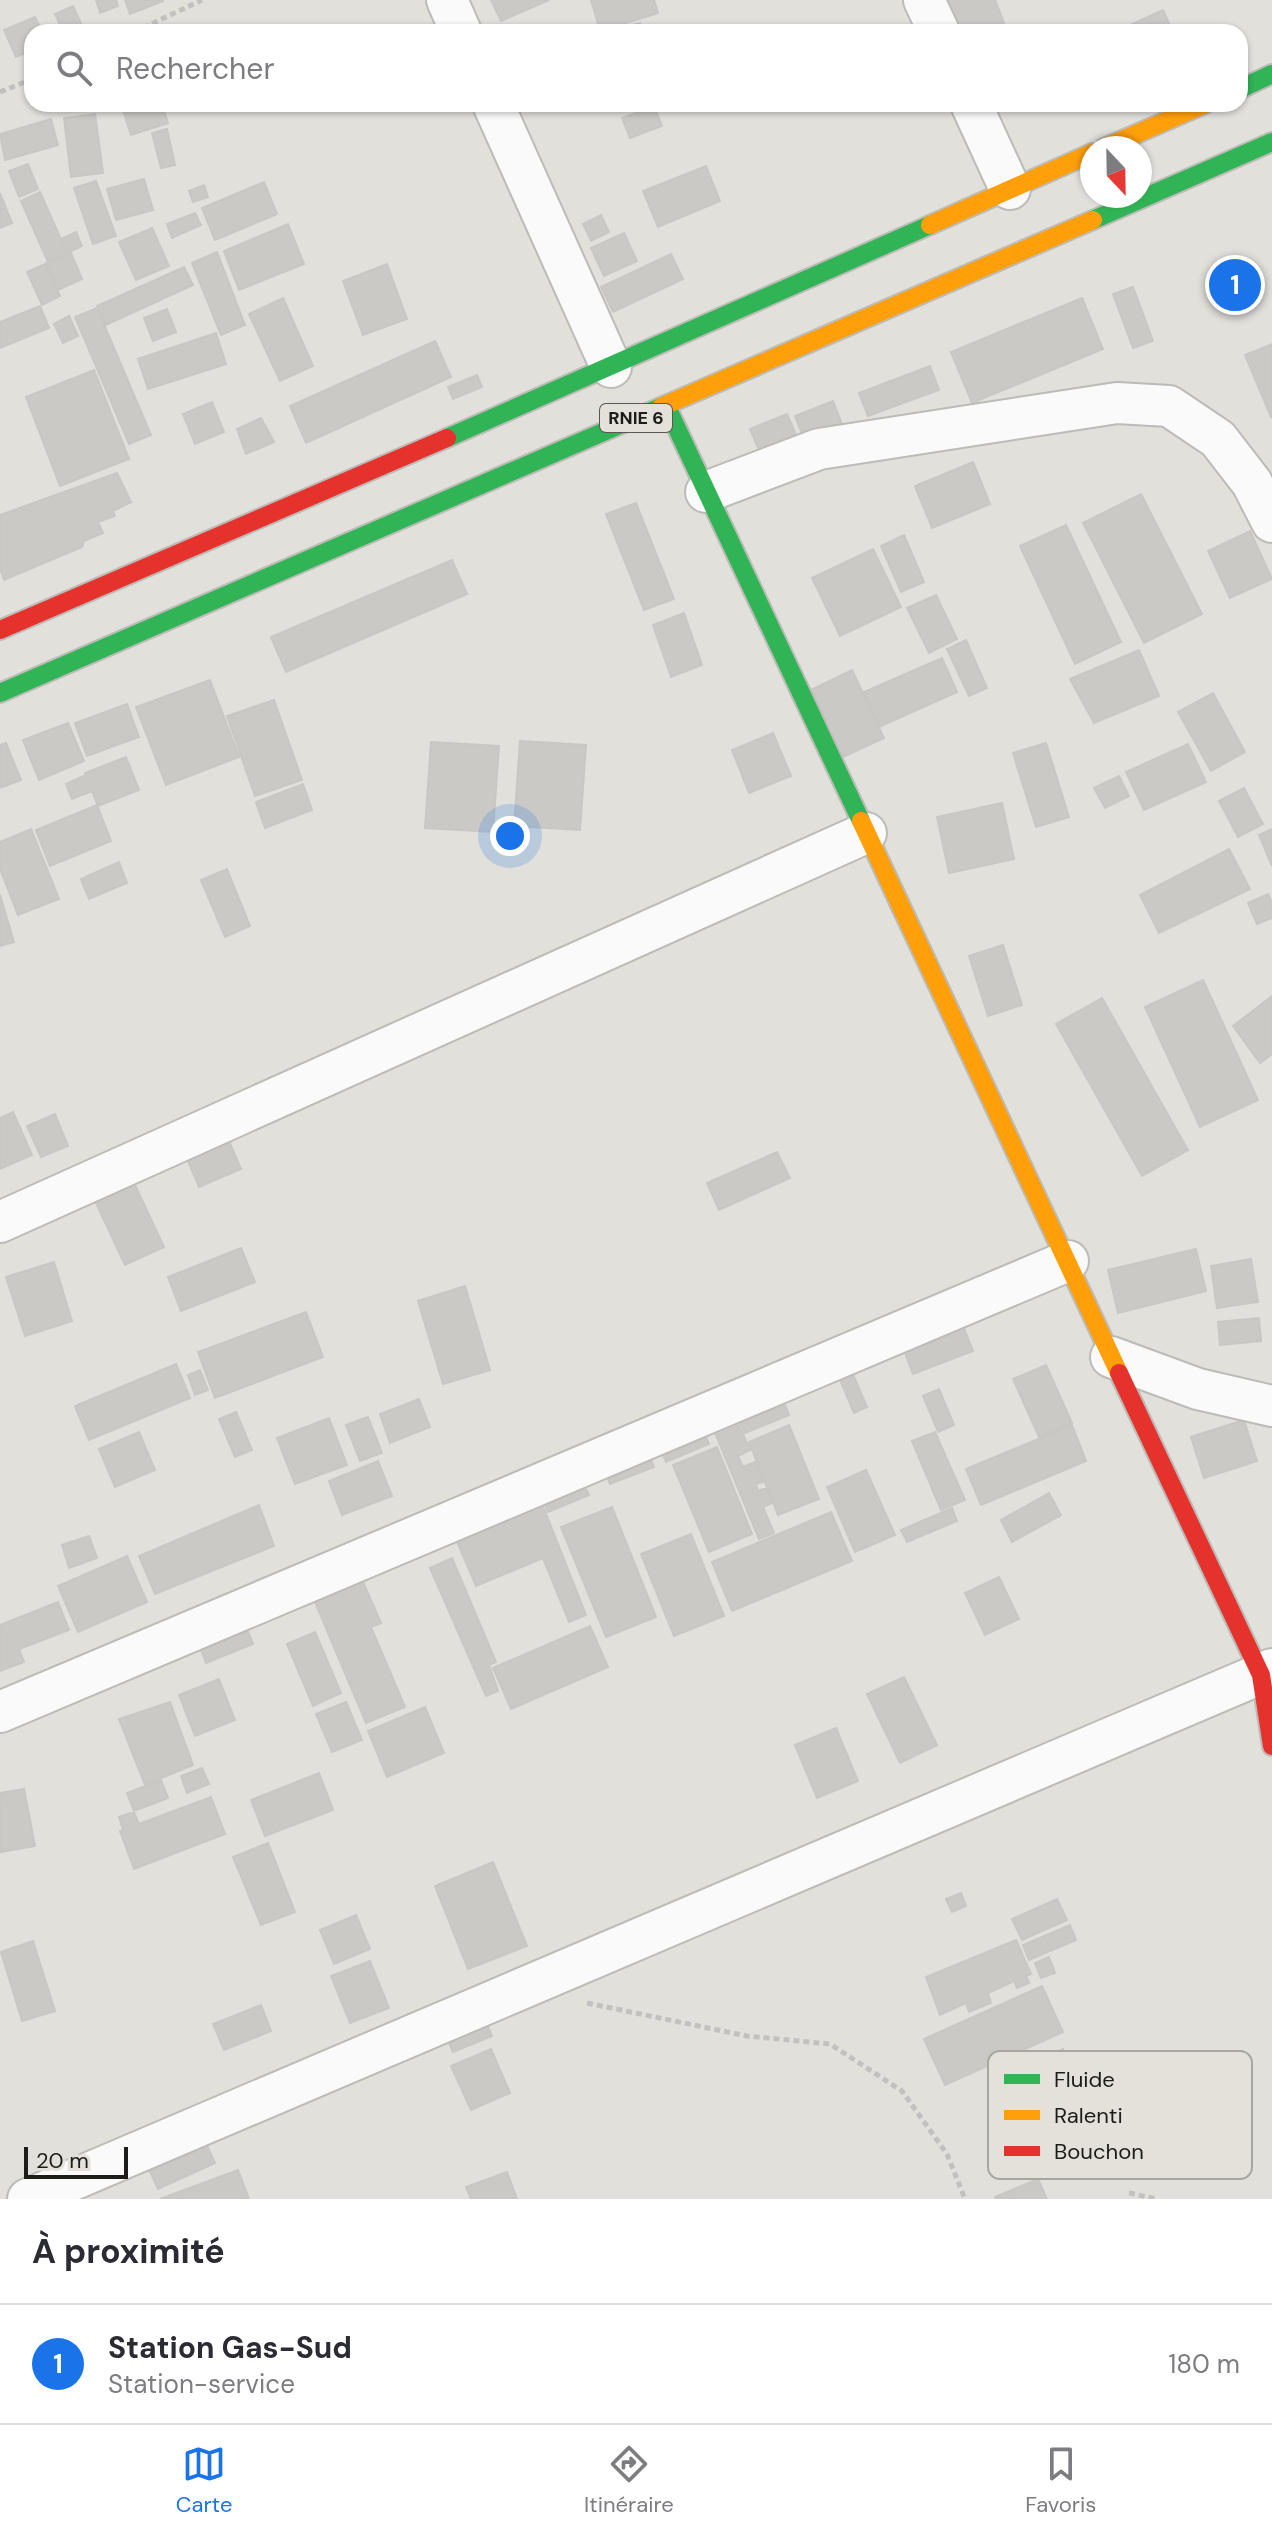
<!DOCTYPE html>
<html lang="fr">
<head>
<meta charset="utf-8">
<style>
	body { margin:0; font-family:"DM Sans",sans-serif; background:#f7f7f7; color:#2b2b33 }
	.compass { position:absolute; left:1080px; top:136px; width:72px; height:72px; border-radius:50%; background:#fff; box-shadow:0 2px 6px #0004; rotate:158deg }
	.scale { position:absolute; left:24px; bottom:20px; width:104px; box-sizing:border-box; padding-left:8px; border:4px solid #1d1c19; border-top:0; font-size:22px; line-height:28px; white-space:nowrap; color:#1d1c19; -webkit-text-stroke:6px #e3e1d9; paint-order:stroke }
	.you { position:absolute; left:510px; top:836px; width:28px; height:28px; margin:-20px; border:6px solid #fff; border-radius:50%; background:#1a73e8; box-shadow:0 0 0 12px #1a73e833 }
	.badge { display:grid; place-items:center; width:52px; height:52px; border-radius:50%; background:#1a73e8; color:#fff; font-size:26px; font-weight:700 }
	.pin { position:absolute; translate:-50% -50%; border:4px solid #fff; box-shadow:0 2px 8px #0006 }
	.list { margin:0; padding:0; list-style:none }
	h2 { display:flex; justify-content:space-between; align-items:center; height:104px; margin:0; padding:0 32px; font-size:34px }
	h2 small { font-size:26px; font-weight:400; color:#7c7c81 }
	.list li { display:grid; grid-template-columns:52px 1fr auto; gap:24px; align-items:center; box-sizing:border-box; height:120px; padding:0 32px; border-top:2px solid #e1e1e2 }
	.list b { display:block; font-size:30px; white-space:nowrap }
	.list p { margin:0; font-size:26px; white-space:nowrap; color:#7c7c81 }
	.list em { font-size:26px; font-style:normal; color:#7c7c81 }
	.icon { flex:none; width:44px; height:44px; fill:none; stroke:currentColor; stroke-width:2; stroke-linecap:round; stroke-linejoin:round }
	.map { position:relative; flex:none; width:1272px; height:2199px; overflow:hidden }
	.search { position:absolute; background:#fff; box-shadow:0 2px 6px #0004; left:24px; right:24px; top:24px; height:88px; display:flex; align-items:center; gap:20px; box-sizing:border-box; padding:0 28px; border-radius:24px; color:#7c7c81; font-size:30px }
	.sheet { height:224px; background:#fff }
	nav { display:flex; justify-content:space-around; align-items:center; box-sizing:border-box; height:112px; border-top:2px solid #e1e1e2; background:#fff; font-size:22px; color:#7c7c81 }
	nav a { display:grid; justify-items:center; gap:4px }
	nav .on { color:#1a73e8 }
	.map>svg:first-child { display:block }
	.building { fill:#cbc9c6; stroke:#c9c7c4; stroke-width:2 }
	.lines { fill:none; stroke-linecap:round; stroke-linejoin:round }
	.street-casing { stroke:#bcbbb7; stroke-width:44 }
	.fast-casing { stroke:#bcbbb7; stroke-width:22 }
	.slow-casing { stroke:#bcbbb7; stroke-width:22 }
	.jam-casing { stroke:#bcbbb7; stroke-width:22 }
	.path { stroke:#c2c1c0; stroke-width:5; stroke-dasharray:6 4; stroke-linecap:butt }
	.street { stroke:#fafafa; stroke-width:40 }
	.fast { stroke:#30b455; stroke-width:18 }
	.slow { stroke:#ff9f0a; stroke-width:18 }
	.jam { stroke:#e5322d; stroke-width:18 }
	.labels { text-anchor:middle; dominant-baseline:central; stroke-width:8; stroke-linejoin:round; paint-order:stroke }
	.shield { fill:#e3e1d9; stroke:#585753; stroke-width:2 }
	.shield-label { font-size:18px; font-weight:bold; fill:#1d1c19 }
	.key { fill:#e3e1d9; stroke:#a8a69f; stroke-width:2 }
	.key-label { font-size:22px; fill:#1d1c19 }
</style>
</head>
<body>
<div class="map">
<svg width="1272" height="2199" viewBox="0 0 1272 2199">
	<rect width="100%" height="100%" fill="#e1e0db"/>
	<path class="building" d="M96,0h20l2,6 -18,7z
		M125,0h38v1l-33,13z
		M491,0h58l-48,21z
		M591,0h63l4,13 -58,18z
		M947,0h48l9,23 -22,9h-34l-12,-28z
		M73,6l11,24 -21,2 -8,-18z
		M1163,10l10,22h-58z
		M35,17l7,15h-10v18l-16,7 -12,-27z
		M640,23l2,9h-36z
		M121,104h41l6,19 -37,12z
		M1043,104h22l-19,7z
		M654,106l8,20 -32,12 -8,-20z
		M95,114l8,59 -32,4 -7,-59z
		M51,119l7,26 -53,15 -5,-26z
		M167,129l8,36 -14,3 -9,-35z
		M28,164l10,25 -19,8 -10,-26z
		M706,166l14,35 -62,26 -15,-36z
		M144,179l9,31 -37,10 -9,-31z
		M96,181l20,55 -23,8 -19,-56z
		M264,182l13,32 -62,26 -13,-32z
		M204,185l4,12 -15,5 -4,-11z
		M40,192l27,61 -19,9 -27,-61z
		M0,193l12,30 -12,5z
		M195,213l6,12 -29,13 -5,-14z
		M601,215l8,17 -18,9 -8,-17z
		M288,224l16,40 -65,26 -15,-39z
		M152,228l17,38 -33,14 -17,-38z
		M76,232l6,14 -15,7 -6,-14z
		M624,233l13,28 -33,15 -13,-28z
		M217,252l28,73 -24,10 -29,-72z
		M71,253l11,26 -24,11 -12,-27z
		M671,254l12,25 -70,33 -12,-25z
		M45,264l15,32 -18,9 -15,-33z
		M387,264l20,55 -44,16 -20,-54z
		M184,267l9,18 -87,40 -9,-19z
		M1133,287l20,54 -20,7 -20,-54z
		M283,298l30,68 -33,15 -31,-67z
		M1082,298l21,51 -131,54 -21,-51z
		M40,306l9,22 -49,20v-26z
		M97,308l54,127 -22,9 -54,-127z
		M167,309l9,23 -23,9 -9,-23z
		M69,316l9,20 -15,7 -9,-19z
		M216,333l10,31 -78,25 -10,-30z
		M435,341l16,36 -145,66 -16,-37z
		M1272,344v73h-1l-26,-62z
		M930,366l9,24 -71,26 -9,-23z
		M94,370l35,89 -69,27 -34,-89z
		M477,375l5,12 -29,12 -5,-12z
		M833,401l9,23 -38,15 -9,-23z
		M212,402l12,30 -29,12 -12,-30z
		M787,414l12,28 -37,15 -12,-28z
		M261,418l13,24 -28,12 -9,-25z
		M973,462l17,42 -58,24 -17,-42z
		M117,473l14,29 -18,9 2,5 -17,6 5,11 -19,8 -2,6 -78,33 -4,-12v-53z
		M1141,494l61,120 -58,29 -61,-120z
		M636,503l38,96 -30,11 -38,-96z
		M1066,525l55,117 -46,22 -55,-118z
		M1250,531l22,48 -42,19 -22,-47z
		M904,535l20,47 -23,10 -20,-46z
		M873,549l28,58 -61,29 -28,-58z
		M452,560l15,34 -181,78 -15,-35z
		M936,595l21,44 -28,14 -22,-45z
		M684,613l18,52 -31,12 -18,-52z
		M966,640l21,48 -18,8 -22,-47z
		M1139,650l20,46 -65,27 -24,-44z
		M942,658l15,34 -78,35 -15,-35z
		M852,670l32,68 -43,20 -32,-67z
		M210,680l29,77 -73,28 -30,-78z
		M1213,693l32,59 -34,19 -33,-59z
		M274,700l28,80 -47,16 -28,-80z
		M127,704l12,33 -52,19 -12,-33z
		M68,723l16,38 -45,19 -16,-40z
		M773,733l18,43 -42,17 -17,-43z
		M520,741l66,4 -6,85 -66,-4z
		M431,742l68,4 -6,86 -68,-4z
		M6,743l15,37 -21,8v-43z
		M1046,743l23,74 -33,10 -23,-74z
		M1188,744l18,38 -62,28 -18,-38z
		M126,757l13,33 -41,16 -6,-15 -20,8 -6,-15 20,-9 -1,-2z
		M1119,776l10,20 -24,12 -11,-20z
		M303,784l9,26 -47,18 -9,-26z
		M1244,788l19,36 -25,13 -19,-36z
		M1002,803l12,56 -65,14 -12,-56z
		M97,805l14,36 -61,25 -14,-36z
		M31,829l28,70 -41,16 -18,-46v-27z
		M1272,829v37l-13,-31z
		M1229,849l21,40 -91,44 -19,-38z
		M119,862l8,21 -38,16 -8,-20z
		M227,869l23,57 -25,11 -24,-57z
		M1268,894l4,9v15l-15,6 -9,-21z
		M0,895l14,47 -14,4z
		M1003,945l19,60 -34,11 -19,-60z
		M1203,980l55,120 -58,27 -55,-120z
		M1272,996v58l-12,9 -27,-37z
		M1102,998l86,152 -46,26 -86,-152z
		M13,1112l19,43 -32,14v-51z
		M55,1114l13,32 -27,11 -14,-31z
		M224,1129l17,40 -42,18 -17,-40z
		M777,1152l13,26 -71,32 -12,-27z
		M134,1183l30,64 -39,18 -30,-64z
		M241,1248l14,34 -74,29 -13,-34z
		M1196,1249l10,42 -88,22 -10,-43z
		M1251,1259l7,43 -41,6 -6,-42z
		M54,1262l18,59 -47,15 -19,-59z
		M465,1286l25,84 -47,14 -25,-83z
		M306,1312l17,45 -108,41 -17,-46z
		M960,1318l13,33 -60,23 -12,-32z
		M1259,1318l2,23 -41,4 -2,-23z
		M176,1364l14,34 -101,42 -14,-34z
		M1046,1365l26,58 -33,14 -26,-58z
		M200,1370l8,20 -13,5 -7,-20z
		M851,1370l16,37 -13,6 -16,-38z
		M939,1389l15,36 -16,7 -15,-36z
		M780,1392l9,23 -44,18 -9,-22z
		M419,1399l11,28 -40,16 -10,-29z
		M236,1412l16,38 -17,7 -16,-38z
		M368,1417l14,36 -22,8 -14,-36z
		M329,1418l18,47 -52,19 -18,-46z
		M1244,1420l13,41 -53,17 -13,-41z
		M700,1423l9,21 -43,18 -5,-12 -12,5 5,12 -44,17 -5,-13 -16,7 2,7 -6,2 4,8 -41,17 -9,-23z
		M739,1425l11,25 -12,6 5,11 12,-5 8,20 -7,2 2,7 8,-3 6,15 -9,4 11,26 -15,6 -43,-104z
		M789,1425l30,74 -41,16 -29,-73z
		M1072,1425l14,36 -105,44 -15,-36z
		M139,1432l16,38 -40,17 -16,-38z
		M935,1432l30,68 -24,10 -29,-69z
		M717,1447l35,87 -43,18 -36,-87z
		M378,1461l14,35 -50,19 -13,-34z
		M866,1470l29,65 -40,17 -28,-65z
		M1049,1493l12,22 -49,27 -11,-22z
		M541,1501l45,114 -17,7 -26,-64 -67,28 -21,-49z
		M259,1505l15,41 -119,48 -16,-38z
		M612,1507l44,110 -50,20 -45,-110z
		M952,1508l5,13 -50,21 -6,-12z
		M831,1512l21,49 -120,50 -20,-49z
		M691,1534l33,82 -50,20 -33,-82z
		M89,1536l8,22 -28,10 -7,-23z
		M127,1556l20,46 -69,30 -20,-46z
		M452,1558l44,104 -7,3 9,26 -12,5 -56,-128z
		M999,1577l20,42 -34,16 -20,-42z
		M363,1582l18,41 -10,4 34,80 -39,16 -51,-121z
		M58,1602l11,28 -50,19 5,13 -24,9v-46z
		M243,1619l10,25 -47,19 -10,-26z
		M590,1626l18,41 -97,42 -18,-41z
		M315,1632l26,61 -28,13 -26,-62z
		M904,1677l33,68 -37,18 -33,-69z
		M219,1679l16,41 -40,16 -16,-41z
		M170,1702l23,63 -48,20 -26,-66z
		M346,1702l16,38 -30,12 -16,-38z
		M425,1707l19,46 -57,24 -19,-46z
		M836,1728l22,53 -41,17 -22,-53z
		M202,1768l7,16 -22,9 -6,-17z
		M319,1773l14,37 -68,26 -14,-36z
		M161,1780l7,18 -34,13 -7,-18z
		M24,1789l11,57 -34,6 -1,-59z
		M211,1797l14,37 -91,35 -14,-38 3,-1 -4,-13 15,-5 5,12z
		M268,1843l27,69 -34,13 -28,-68z
		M493,1862l34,84 -59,23 -33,-83z
		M961,1893l5,13 -14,6 -6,-13z
		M1057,1899l10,21 -45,20 -10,-21z
		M356,1915l14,34 -36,15 -14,-34z
		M1070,1925l6,15 -47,20 -6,-15z
		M1016,1940l15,34 -5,2 3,7 -12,5 -3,-7 -26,12 3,10 -22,9 -3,-9 -26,12 -14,-38z
		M33,1941l22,70 -33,10 -21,-69z
		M1049,1957l6,16 -14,5 -6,-15z
		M370,1961l19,47 -39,15 -19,-47z
		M1042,1986l21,46 -118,53 -21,-46z
		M261,2005l10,26 -47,19 -11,-26z
		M483,2015l9,21 -39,16 -9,-21z
		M491,2049l19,44 -39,17 -20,-44z
		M1063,2049l45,102 -39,17 -44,-102z
		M205,2141l10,22 -57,26 -10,-22z
		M238,2170l11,29h-89z
		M507,2172l10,27h-46l-5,-12z
		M1038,2179l9,20h-51l-1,-2z"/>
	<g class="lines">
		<defs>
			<path id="street" d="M447,0l14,32
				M924,0l15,32
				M493,104l118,263
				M971,104l39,85
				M706,492l113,-43 298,-46 52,3 49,33 34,44 20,39
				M0,1222l866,-389
				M1111,1357l87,32 74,17
				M0,1712l1068,-451
				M28,2199l1244,-530"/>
			<path id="fast" d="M1240,89l32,-15
				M1093,220l179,-78
				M666,405l195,416
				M447,438l483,-213
				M0,693l661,-286"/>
			<path id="slow" d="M1104,148l101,-44
				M930,225l162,-72
				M661,407l432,-187
				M861,821l258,552"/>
			<path id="jam" d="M0,630l447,-192
				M1119,1373l142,302 11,71"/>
		</defs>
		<use href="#street" class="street-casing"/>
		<use href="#fast" class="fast-casing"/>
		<use href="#slow" class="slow-casing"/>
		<use href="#jam" class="jam-casing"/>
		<path class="path" d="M134,32l68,-32
			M0,92l32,-13
			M587,2003l160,33 83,8 72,47 45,63 18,45
			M1129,2193l28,6"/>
		<use href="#street" class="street"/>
		<use href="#fast" class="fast"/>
		<use href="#slow" class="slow"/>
		<use href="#jam" class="jam"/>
	</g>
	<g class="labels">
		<rect class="shield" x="600" y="404" width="72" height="28" rx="6"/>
		<g class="shield-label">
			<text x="636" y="418">RNIE 6</text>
		</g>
	</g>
	<rect x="988" y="2051" width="264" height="128" rx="12" class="key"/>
	<rect x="1004" y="2074" width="36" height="10" fill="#30b455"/>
	<rect x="1004" y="2110" width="36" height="10" fill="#ff9f0a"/>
	<rect x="1004" y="2146" width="36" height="10" fill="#e5322d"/>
	<g class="key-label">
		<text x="1054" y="2087">Fluide</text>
		<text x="1054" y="2123">Ralenti</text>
		<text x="1054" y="2159">Bouchon</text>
	</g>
</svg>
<svg class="compass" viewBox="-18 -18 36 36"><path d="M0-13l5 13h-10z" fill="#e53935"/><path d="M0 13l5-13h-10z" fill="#7c7c81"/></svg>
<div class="scale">20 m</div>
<div class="you"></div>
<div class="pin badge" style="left:1235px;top:285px">1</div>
<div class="search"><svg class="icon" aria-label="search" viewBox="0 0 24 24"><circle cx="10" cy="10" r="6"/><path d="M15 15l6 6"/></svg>Rechercher</div>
</div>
<section class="sheet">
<h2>À proximité<small></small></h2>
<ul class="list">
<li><span class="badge">1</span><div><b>Station Gas-Sud</b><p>Station-service</p></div><em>180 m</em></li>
</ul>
</section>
<nav>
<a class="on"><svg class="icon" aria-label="map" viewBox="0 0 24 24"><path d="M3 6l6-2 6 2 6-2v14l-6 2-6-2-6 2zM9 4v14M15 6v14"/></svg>Carte</a>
<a><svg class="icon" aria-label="directions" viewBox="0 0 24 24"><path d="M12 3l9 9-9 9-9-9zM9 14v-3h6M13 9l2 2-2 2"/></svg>Itinéraire</a>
<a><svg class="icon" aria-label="saved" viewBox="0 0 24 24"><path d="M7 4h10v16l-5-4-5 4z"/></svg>Favoris</a>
</nav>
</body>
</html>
